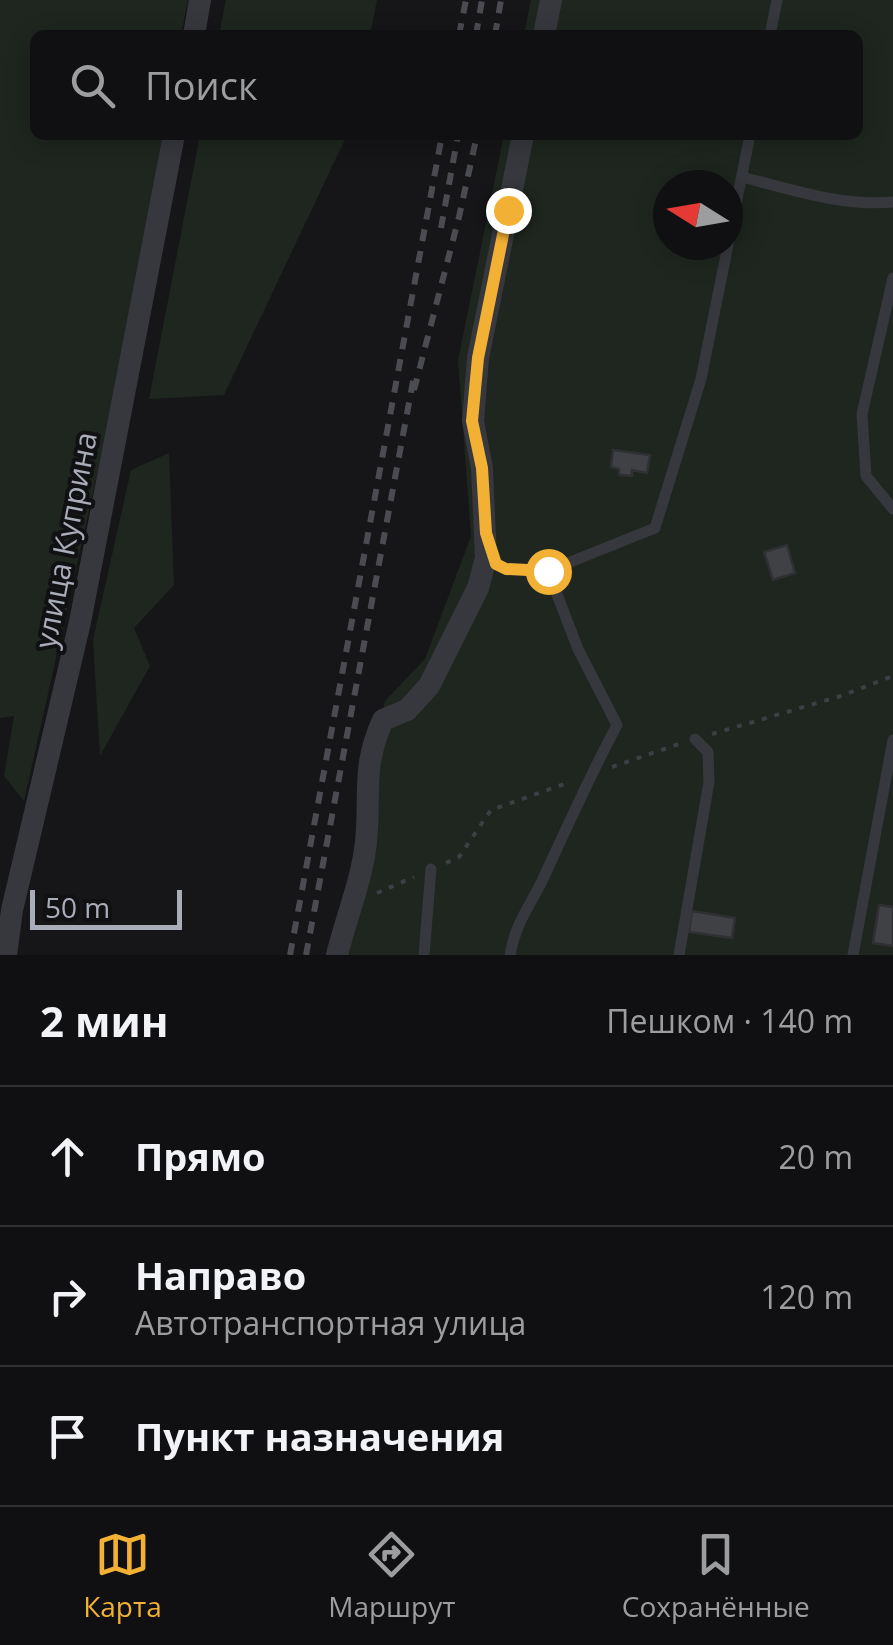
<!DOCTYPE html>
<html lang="ru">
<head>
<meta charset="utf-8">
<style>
	body { margin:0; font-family:"Open Sans",sans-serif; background:#19191b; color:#f1f3f6 }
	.compass { position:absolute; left:653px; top:170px; width:90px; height:90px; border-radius:50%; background:#101012; box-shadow:0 5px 25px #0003; rotate:281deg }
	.scale { position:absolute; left:30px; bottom:25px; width:152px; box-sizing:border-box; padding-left:10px; border:5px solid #a8adb8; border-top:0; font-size:28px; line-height:35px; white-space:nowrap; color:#a8adb8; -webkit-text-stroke:8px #111113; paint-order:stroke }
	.stop { position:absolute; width:30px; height:30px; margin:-22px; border:8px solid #f2b134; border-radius:50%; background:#fff }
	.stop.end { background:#f2b134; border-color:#fff; box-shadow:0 2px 10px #0008 }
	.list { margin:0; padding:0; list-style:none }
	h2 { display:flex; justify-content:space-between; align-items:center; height:130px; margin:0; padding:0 40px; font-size:42px }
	h2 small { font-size:32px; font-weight:400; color:#9c9d9f }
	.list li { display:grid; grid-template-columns:65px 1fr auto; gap:30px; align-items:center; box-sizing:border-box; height:140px; padding:0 40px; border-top:2px solid #303032 }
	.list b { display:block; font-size:38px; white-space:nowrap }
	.list p { margin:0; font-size:32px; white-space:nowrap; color:#9c9d9f }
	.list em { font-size:32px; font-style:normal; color:#9c9d9f }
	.icon { flex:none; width:55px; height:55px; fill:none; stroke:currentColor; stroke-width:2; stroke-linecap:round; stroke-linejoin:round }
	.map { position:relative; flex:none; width:893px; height:955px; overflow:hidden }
	.search { position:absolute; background:#101012; box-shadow:0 5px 25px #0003; left:30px; right:30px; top:30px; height:110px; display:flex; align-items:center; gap:25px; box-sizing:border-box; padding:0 35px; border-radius:15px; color:#9c9d9f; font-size:38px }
	.sheet { height:550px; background:#101012 }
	nav { display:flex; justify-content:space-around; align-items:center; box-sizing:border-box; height:140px; border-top:2px solid #303032; background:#101012; font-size:28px; color:#9c9d9f }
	nav a { display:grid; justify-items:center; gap:5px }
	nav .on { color:#f2b134 }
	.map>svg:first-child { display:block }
	.green { fill:#1e261f; fill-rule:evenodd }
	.building { fill:#404145; stroke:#303034; stroke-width:2.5 }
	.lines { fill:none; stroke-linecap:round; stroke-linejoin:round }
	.path { stroke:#3d3f44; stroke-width:4; stroke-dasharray:5 8; stroke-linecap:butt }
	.service { stroke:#37383d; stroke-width:11 }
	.minor { stroke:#37383d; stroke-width:22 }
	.rail { stroke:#4a4c52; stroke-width:6; stroke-dasharray:12 10; stroke-linecap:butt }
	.route { stroke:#f2b134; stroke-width:12 }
	.labels { text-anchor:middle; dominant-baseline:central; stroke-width:8; stroke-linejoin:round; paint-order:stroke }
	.street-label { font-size:30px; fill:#a8adb8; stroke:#111113 }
</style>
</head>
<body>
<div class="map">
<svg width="893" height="955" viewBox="0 0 893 955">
	<rect width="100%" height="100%" fill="#161618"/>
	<path class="green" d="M0,0h188l-7,35h-146v100h128l-49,263 -90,403 -20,-25 10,-60 -14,2z
		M226,0h151l-7,35h-151z
		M531,0h362v955h-558l50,-254 40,-42 46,-123 -13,-176 46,-225h354v-100h-334zM668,185h60v60h-60z
		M200,135h147l-123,260 -75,4z
		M169,453l5,132 -40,43 16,38 -50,90 -7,-116 38,-170z"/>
	<path class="building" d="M613,450l37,5 -3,18 -15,-3v6l-13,-1v-6l-8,-2z
		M787,545l8,28 -22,7 -9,-28z
		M879,905l14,2v39l-20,-3z
		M692,911l43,7 -3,20 -43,-6z"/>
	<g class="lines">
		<path class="path" d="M712,734l129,-38 52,-20
			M612,767l67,-23
			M446,863l13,-6 32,-47 79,-28
			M377,893l37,-16"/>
		<path class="service" d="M770,35l7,-35
			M742,177c48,12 101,30 151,25
			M728,244l22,-109
			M893,278l-31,136 4,62 27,33
			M492,551l4,14 10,4 42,2 30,78 39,76c-28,52 -51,105 -76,158 -13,26 -26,42 -31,72
			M548,571l107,-43 46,-149 27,-134
			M424,955l7,-86
			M679,955l30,-173 -1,-30 -13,-13
			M853,955l40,-215"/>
		<path class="minor" d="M194,35l6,-35
			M544,35l7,-35
			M6,955l6,-45 68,-288 94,-487
			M337,955c9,-37 25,-75 29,-113 5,-48 -5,-74 17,-122l24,-10 22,-24 49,-98 8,-30 -4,-90 -9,-47 5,-63 45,-223"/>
		<path class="rail" d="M459,35l7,-35
			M476,35l6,-35
			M495,35l6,-35
			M441,228l17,-93
			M414,390l45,-173 18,-82
			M290,955l152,-820
			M306,955l108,-579"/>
	</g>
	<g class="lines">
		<path class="route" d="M508,210l-30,148 -6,63 10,47 4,65 10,31 10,5 42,2"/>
	</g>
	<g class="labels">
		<g class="street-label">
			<text transform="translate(65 540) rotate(-79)">улица Куприна</text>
		</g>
	</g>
</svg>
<svg class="compass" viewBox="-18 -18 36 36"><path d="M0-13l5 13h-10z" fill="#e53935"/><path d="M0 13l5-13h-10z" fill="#9c9d9f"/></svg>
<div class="scale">50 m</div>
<div class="stop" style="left:548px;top:571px"></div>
<div class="stop end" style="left:508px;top:210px"></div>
<div class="search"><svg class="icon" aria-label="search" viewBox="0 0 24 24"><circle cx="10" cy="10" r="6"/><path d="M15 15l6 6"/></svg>Поиск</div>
</div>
<section class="sheet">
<h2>2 мин<small>Пешком · 140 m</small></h2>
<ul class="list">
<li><svg class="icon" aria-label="ahead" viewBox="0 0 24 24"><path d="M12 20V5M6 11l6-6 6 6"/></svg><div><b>Прямо</b></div><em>20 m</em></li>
<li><svg class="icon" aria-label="right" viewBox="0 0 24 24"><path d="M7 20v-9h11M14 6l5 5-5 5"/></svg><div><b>Направо</b><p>Автотранспортная улица</p></div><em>120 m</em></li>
<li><svg class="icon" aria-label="arrive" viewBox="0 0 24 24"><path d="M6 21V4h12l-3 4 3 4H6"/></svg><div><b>Пункт назначения</b></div></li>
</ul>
</section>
<nav>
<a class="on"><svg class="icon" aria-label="map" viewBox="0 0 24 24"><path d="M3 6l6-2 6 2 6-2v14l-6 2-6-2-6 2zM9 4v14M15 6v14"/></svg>Карта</a>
<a><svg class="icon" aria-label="directions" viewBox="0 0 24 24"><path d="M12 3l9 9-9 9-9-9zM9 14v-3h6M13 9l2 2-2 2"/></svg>Маршрут</a>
<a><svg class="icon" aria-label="saved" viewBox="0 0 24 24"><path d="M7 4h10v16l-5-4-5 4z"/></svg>Сохранённые</a>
</nav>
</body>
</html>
